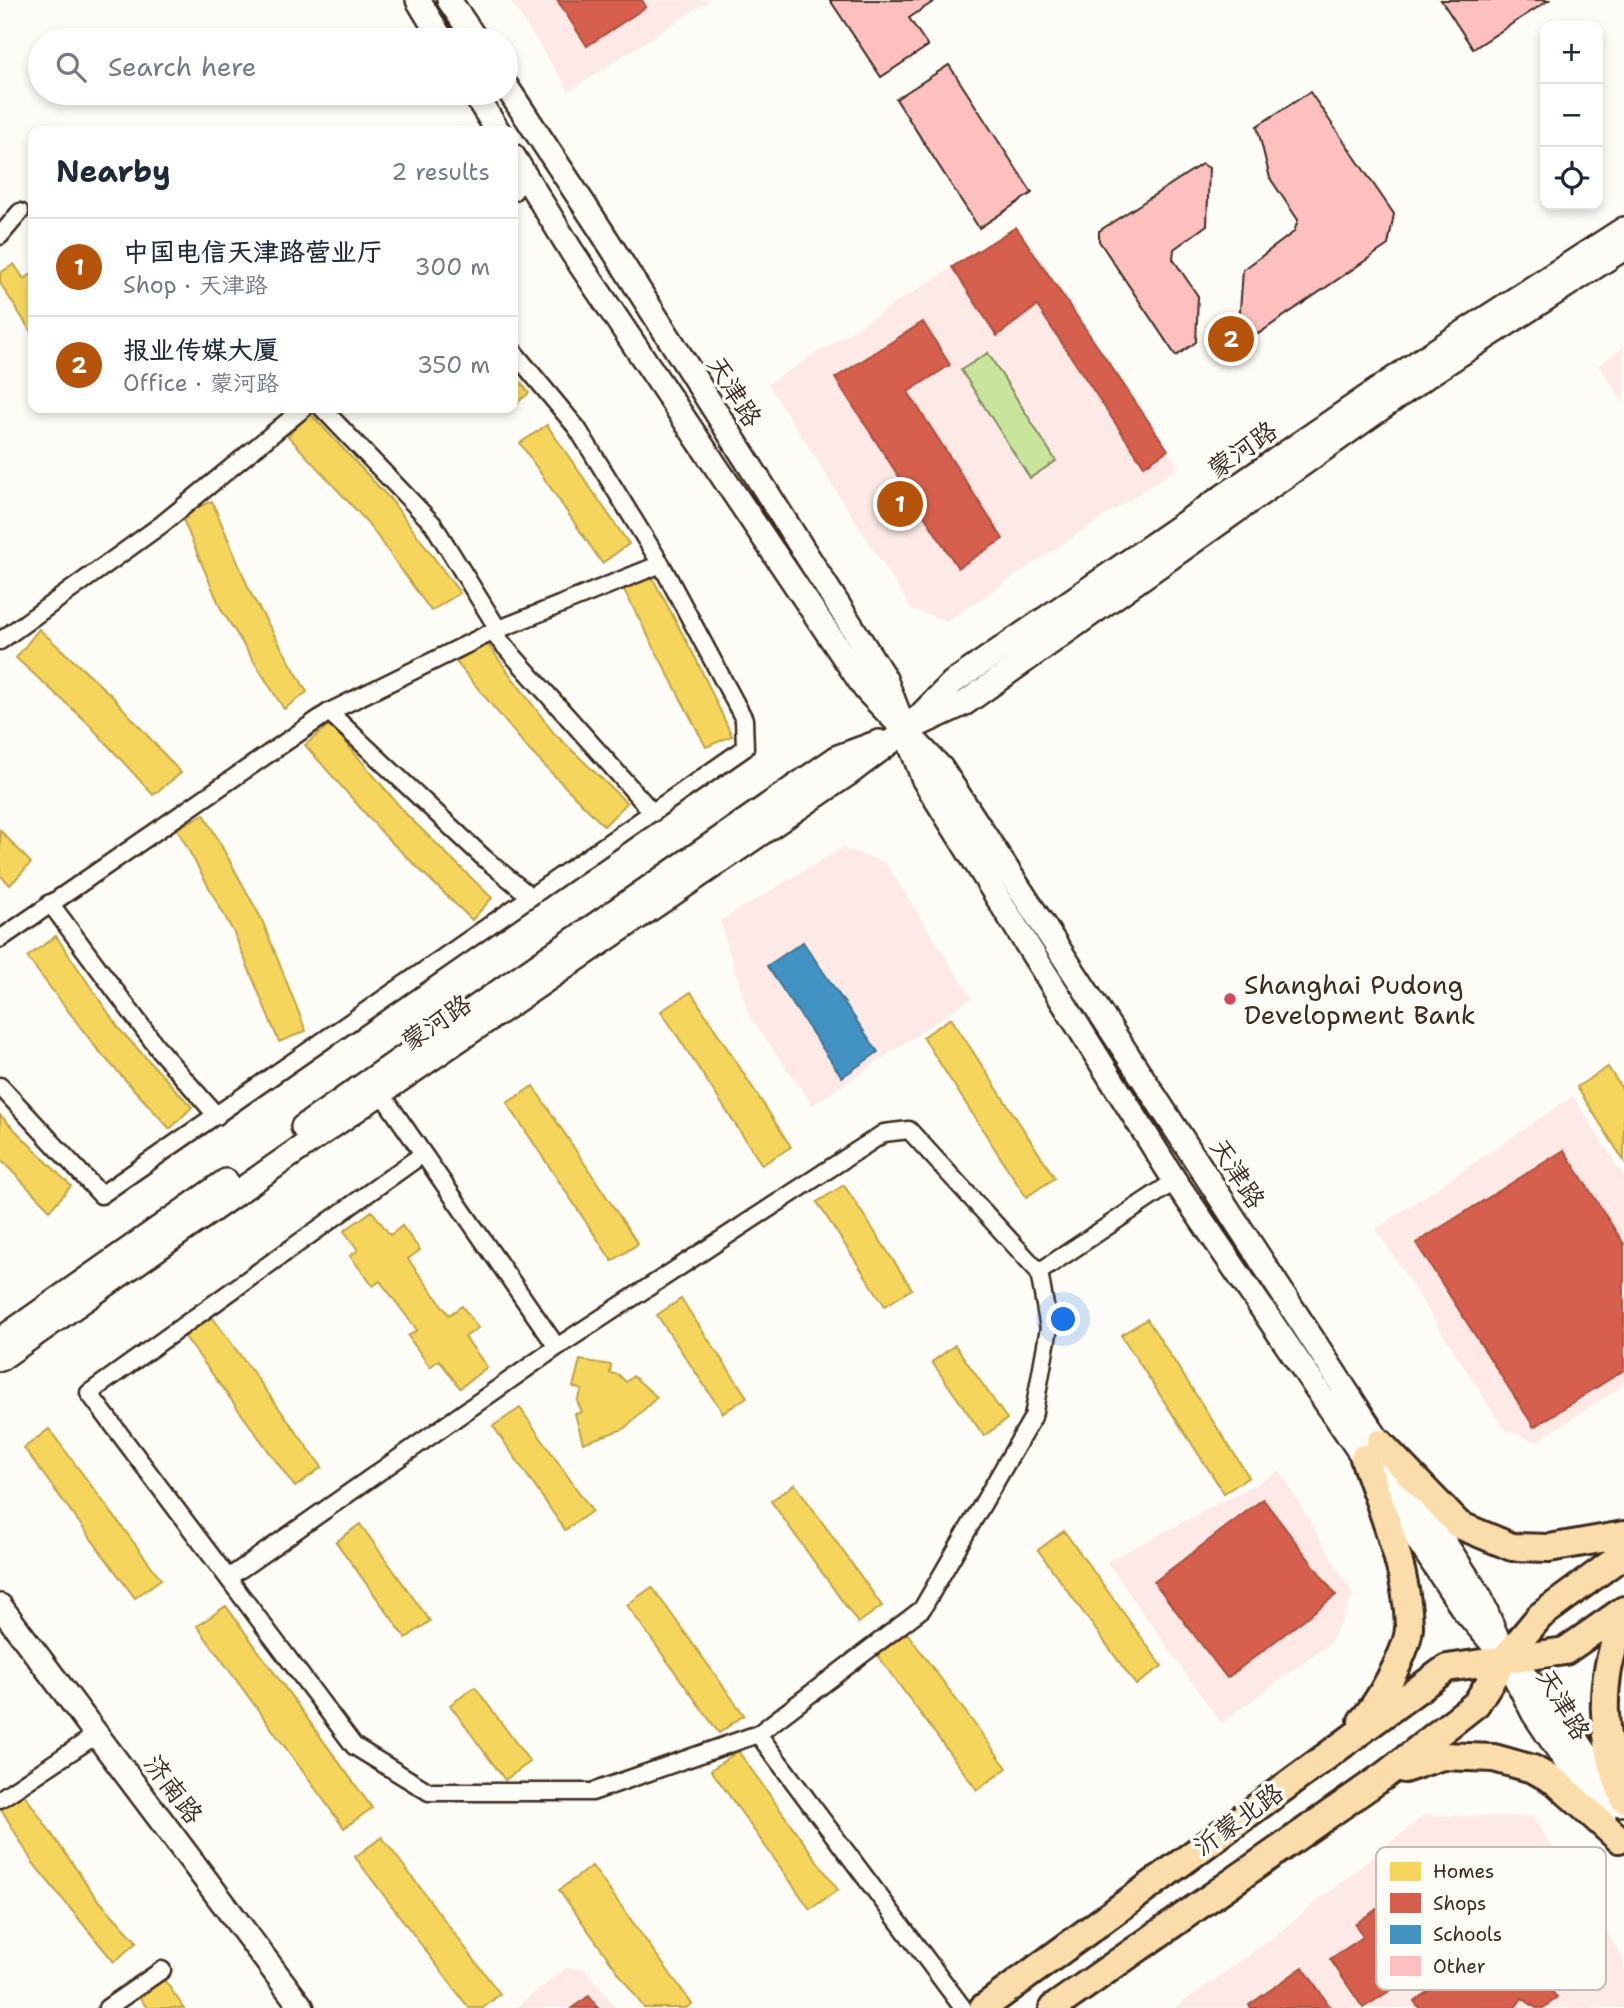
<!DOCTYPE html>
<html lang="en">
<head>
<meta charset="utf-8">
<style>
	body { margin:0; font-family:"Shantell Sans","LXGW WenKai TC",sans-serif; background:#f2f2f3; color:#1f2937 }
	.controls { position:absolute; right:21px; top:21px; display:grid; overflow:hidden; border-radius:14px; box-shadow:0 4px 10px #0003 }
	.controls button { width:63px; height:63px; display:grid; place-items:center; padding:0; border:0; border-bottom:2px solid #e0e1e3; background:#fff; color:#1f2937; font:35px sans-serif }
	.you { position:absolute; left:1064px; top:1320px; width:24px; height:24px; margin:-18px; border:5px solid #fff; border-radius:50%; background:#1a73e8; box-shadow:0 0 0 10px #1a73e833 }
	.badge { display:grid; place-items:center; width:46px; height:46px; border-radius:50%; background:#b45309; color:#fff; font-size:23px; font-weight:700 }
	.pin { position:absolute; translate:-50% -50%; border:4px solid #fff; box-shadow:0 2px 7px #0006 }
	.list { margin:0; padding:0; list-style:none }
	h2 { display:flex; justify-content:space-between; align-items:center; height:91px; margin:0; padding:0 28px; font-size:30px }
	h2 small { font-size:23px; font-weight:400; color:#747a83 }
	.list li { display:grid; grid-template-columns:46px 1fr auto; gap:21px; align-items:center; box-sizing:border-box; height:98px; padding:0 28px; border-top:2px solid #e0e1e3 }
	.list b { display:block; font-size:26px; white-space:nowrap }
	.list p { margin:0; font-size:23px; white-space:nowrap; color:#747a83 }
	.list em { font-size:23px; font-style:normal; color:#747a83 }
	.icon { flex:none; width:38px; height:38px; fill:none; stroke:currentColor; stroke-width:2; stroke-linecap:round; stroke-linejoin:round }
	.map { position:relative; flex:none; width:1624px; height:2008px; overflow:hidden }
	.search { position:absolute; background:#fff; box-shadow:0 4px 10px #0003; left:28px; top:28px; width:490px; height:77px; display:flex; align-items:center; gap:18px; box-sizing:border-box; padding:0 24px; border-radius:38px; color:#747a83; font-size:26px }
	.panel { position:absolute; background:#fff; box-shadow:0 4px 10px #0003; left:28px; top:126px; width:490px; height:287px; border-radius:14px }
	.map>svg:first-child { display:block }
	.built { fill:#fdeae6 }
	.green { fill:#c9e59c; stroke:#82885d; stroke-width:2 }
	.homes { fill:#f6d55c; stroke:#bea249; stroke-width:2 }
	.shops { fill:#d6604d; stroke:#a8503f; stroke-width:2 }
	.schools { fill:#4393c3; stroke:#417492; stroke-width:2 }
	.building { fill:#fdc0be; stroke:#3b2a1e; stroke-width:2 }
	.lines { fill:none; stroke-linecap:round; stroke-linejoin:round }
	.street-casing { stroke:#3b2a1e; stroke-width:21 }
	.secondary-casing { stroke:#3b2a1e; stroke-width:28 }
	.primary-casing { stroke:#3b2a1e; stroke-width:32 }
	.street { stroke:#fdfcf7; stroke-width:16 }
	.secondary { stroke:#fdfcf7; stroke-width:23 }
	.primary { stroke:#fbddab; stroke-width:26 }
	.poi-dot { fill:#d1495b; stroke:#fdfcf7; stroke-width:2.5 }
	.labels { text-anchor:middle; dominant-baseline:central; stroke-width:7; stroke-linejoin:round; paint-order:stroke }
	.street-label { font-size:26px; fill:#3b2a1e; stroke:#fdfcf7 }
	.poi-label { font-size:26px; fill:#3b2a1e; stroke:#fdfcf7; text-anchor:start }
	.key { fill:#fdfcf7; stroke:#c3bdb6; stroke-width:2 }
	.key-label { font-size:19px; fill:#3b2a1e }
</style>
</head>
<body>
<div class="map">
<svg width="1624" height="2008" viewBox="0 0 1624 2008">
	<rect width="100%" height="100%" fill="#fdfcf7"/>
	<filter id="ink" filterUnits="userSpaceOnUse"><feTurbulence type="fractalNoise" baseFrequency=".0143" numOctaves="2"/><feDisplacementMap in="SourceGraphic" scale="14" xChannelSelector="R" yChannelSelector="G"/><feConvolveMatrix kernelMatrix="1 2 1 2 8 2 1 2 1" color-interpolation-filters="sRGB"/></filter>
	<g filter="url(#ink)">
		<path class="built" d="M510,0h200l-141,91z
			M1016,227l163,240 -232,154 -35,-11 -144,-226z
			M1624,348v55l-26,-38z
			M842,848l43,14 87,136 -159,107 -64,-89 -29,-95z
			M1573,1096l51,81v208l-88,57 -32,-13 -128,-200z
			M1280,1471l74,125 -24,47 -109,80 -114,-161z
			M1424,1815l109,2 91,142v49h-449l91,-65z
			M566,1968l19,1 31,39h-101z"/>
		<path class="green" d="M988,353l68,108 -26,17 -69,-108z"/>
		<path class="homes" d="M14,264l10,15 9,-6v62l-33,-52v-10z
			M513,372l16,21 -16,13z
			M310,413l81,87 69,93 -29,18 -64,-89 -79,-86z
			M547,425l82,119 -27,19 -82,-120z
			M212,501l39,93 56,98 -23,17 -63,-100 -40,-94z
			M651,575l45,84 36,77 -26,11 -82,-157z
			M39,629l73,67 69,77 -28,22 -66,-73 -71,-64z
			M485,641l68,91 74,71 -23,23 -75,-76 -73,-88z
			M330,724l77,91 85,83 -20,22 -86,-83 -81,-92z
			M204,814l58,106 44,111 -27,11 -45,-109 -57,-104z
			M0,830l31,33 -21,22 -10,-10z
			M56,936l64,94 72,77 -22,22 -72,-79 -71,-93z
			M691,992l100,155 -29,18 -101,-154z
			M951,1018l104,160 -29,19 -103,-160z
			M1608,1067l16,25v69l-47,-74z
			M533,1086l105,158 -26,17 -105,-158z
			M0,1115l71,71 -21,24 -50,-51z
			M844,1185l68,104 -27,17 -68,-104z
			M372,1211l18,24 12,-9 18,24 -12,9 41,56 13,-9 16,22 -13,9 22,30 -27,21 -21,-28 -9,7 -22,-31 9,-6 -37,-49 -7,5 -23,-30 8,-6 -14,-19z
			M681,1299l66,98 -24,16 -66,-98z
			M210,1314l112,153 -27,20 -112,-153z
			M1147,1319l102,158 -25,16 -103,-158z
			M955,1345l52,74 -23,17 -52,-74z
			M580,1360l31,5 -1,8 9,2 7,7 7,-6 24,21 -33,32 -41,14 -8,-29 7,-2 -5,-11 5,-11 -9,-3z
			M520,1408l72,103 -27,19 -72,-104z
			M49,1429l112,150 -26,19 -111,-150z
			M795,1484l87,122 -24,17 -87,-122z
			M360,1524l70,97 -24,17 -70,-96z
			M1064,1531l98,135 -26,19 -98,-135z
			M652,1587l92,128 -25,18 -92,-128z
			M226,1606l146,202 -28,20 -147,-202z
			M907,1633l100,135 -30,22 -100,-135z
			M475,1687l55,75 -25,18 -55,-75z
			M738,1751l100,139 -28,19 -99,-139z
			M24,1794l71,102 42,46 -23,20 -81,-99 -33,-56z
			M382,1837l118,157 -17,14h-14l-114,-151z
			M592,1866l100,138 -6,4h-42l-85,-118z
			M161,1975l23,33h-37l-12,-17z"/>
		<path class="shops" d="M557,0h85l4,7 -59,39z
			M1016,227l152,223 -24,16 -107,-160 -40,30 -45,-69z
			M923,322l27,43 -42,27 95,147 -45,29 -123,-190z
			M1564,1150l60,94v126l-90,57 -118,-184z
			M1263,1499l73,96 -109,83 -73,-96z
			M1413,1884l30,45 -34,23 12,19 -58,37 -33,-49 33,-22 -8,-13z
			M1493,1943l47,32 17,23 -14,10h-7l-14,-10 -7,10h-96l-5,-7 56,-38 7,4z
			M1303,1967l28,41h-80l-2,-3z
			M589,1996l9,12h-26z"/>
		<path class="schools" d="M803,942l75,110 -36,25 -75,-111z"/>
		<path class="building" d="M830,0h106l-27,18 19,28 -47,31z
			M1441,0h108l-76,49z
			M949,65l83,128 -53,35 -83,-129z
			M1310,92l84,122 -6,31 -130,89 -19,-10 4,-54 51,-38 4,-12 -28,-42 -13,-52z
			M1202,164l7,4 -2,57 -33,24 -1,10 25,37 -2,46 -20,14 -77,-115v-10z"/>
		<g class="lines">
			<defs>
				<path id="street" d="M513,192l13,-15
					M0,236l20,-24
					M322,408l111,116 65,105
					M492,632l161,181
					M0,641l161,-116 143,-117
					M329,712l155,146 47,39
					M50,903l110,148 57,65
					M0,939l329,-227 163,-80 169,-68 -84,-136 -64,-77
					M0,1086l101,109 644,-447 -1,-29 -83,-155
					M381,1093l176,254
					M1039,1272l136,-91
					M228,1578l329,-231 327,-214 25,-3 130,142 10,56 -16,89 -111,192 -164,125 -166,58h-163l-75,-46 -265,-353 334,-239
					M758,1734l205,274
					M0,1799l90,-60
					M107,2008l55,-38"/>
				<path id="secondary" d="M418,0l24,40
					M449,0l27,40
					M506,86l96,146 283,447 39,101 251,401 189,277 99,151 42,49 46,43 69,103
					M474,93l24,38
					M513,156l59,96 294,438 75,78 539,829 17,41
					M920,724l45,-21 466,-330 193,-125
					M303,1127l535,-370 41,-15
					M0,1340l226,-159
					M0,1359l325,-228 523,-357 56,-42 48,-49 469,-323 203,-131
					M0,1606l302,402
					M1514,1675l20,39 70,104"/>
				<path id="primary" d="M1380,1443l79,82 53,22 37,1 75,-13
					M1624,1621c-28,57 -23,120 0,178
					M1362,1721c16,-17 48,-73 47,-96 -2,-57 -27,-114 -45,-167
					M1404,1769l38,-13 52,2 39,11 23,13 63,57
					M983,2008l464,-340 118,-17 59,-41
					M1053,2008l332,-233 91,-71 29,-46 35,-42 84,-62"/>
			</defs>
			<use href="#street" class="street-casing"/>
			<use href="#secondary" class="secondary-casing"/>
			<use href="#primary" class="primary-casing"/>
			<use href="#street" class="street"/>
			<use href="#secondary" class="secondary"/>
			<use href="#primary" class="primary"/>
		</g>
	</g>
	<circle class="poi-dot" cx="1230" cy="999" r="7"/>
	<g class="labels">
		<g class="street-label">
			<text transform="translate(735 391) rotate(58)">天津路</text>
			<text transform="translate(1242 449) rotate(-35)">蒙河路</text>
			<text transform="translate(436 1022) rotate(-34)">蒙河路</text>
			<text transform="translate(1238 1173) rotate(57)">天津路</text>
			<text transform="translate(1564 1704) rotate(59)">天津路</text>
			<text transform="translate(174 1789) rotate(53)">济南路</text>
			<text transform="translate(1238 1819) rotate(-36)">沂蒙北路</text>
		</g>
		<g class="poi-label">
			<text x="1244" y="984">Shanghai Pudong<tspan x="1244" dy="30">Development Bank</tspan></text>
		</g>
	</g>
	<rect x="1376" y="1847" width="230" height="143" rx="10" class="key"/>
	<rect x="1390" y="1862" width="31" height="19" fill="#f6d55c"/>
	<rect x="1390" y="1893" width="31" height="20" fill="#d6604d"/>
	<rect x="1390" y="1925" width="31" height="19" fill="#4393c3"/>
	<rect x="1390" y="1956" width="31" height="20" fill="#fdc0be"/>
	<g class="key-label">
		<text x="1433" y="1878">Homes</text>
		<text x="1433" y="1910">Shops</text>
		<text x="1433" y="1941">Schools</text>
		<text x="1433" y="1973">Other</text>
	</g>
</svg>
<div class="controls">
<button>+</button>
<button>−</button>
<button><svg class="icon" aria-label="locate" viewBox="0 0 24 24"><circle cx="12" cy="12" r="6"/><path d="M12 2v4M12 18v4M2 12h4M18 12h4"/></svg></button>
</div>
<div class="you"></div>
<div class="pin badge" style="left:900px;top:504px">1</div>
<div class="pin badge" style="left:1231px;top:339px">2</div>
<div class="search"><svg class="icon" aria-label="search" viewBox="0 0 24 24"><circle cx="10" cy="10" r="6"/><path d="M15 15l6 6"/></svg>Search here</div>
<section class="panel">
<h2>Nearby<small>2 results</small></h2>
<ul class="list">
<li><span class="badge">1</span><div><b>中国电信天津路营业厅</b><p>Shop · 天津路</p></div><em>300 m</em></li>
<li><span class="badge">2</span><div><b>报业传媒大厦</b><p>Office · 蒙河路</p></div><em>350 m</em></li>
</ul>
</section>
</div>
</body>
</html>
